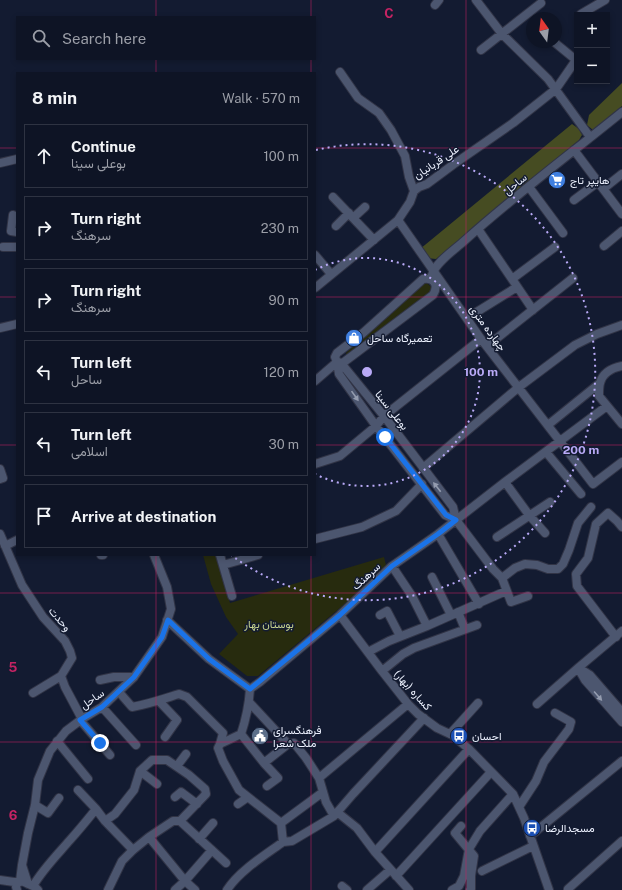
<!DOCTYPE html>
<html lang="en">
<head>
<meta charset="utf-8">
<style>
	body { margin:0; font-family:"Public Sans",Vazirmatn,sans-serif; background:#1c2132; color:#f1f3f6 }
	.controls { position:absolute; right:12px; top:12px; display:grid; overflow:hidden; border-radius:0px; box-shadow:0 2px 6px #0003 }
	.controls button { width:36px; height:36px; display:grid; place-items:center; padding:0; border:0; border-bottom:1px solid #2e3342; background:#0e1425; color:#f1f3f6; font:20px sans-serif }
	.compass { position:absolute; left:526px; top:12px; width:36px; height:36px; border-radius:50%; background:#0e1425; box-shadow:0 2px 6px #0003; rotate:346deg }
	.stop { position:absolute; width:12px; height:12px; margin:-9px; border:3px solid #1a73e8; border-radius:50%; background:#fff }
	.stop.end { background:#1a73e8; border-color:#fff; box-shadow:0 1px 4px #0008 }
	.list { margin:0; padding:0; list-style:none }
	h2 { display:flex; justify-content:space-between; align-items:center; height:52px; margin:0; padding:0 16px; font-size:17px }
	h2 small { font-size:13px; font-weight:400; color:#9b9ea7 }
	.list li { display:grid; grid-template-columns:26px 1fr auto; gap:12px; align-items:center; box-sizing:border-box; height:64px; margin:0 8px 8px; padding:0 8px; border:1px solid #2e3342; border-radius:0px }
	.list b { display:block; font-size:15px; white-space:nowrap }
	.list p { margin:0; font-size:13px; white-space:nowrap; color:#9b9ea7 }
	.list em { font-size:13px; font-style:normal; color:#9b9ea7 }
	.icon { flex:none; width:22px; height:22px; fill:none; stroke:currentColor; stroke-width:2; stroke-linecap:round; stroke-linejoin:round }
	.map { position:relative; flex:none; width:622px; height:890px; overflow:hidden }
	.search { position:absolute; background:#0e1425; box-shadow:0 2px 6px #0003; left:16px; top:16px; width:300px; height:44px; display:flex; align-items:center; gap:10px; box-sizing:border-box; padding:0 14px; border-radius:0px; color:#9b9ea7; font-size:15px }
	.panel { position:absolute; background:#0e1425; box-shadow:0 2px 6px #0003; left:16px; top:72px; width:300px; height:484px; border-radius:0px }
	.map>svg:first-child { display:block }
	.green { fill:#272b0e }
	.forest { fill:#464c22 }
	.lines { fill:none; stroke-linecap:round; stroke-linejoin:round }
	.minor-casing { stroke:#313446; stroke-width:10 }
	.minor { stroke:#4c566f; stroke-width:8 }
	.oneway { fill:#949caf }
	.route { stroke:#1a73e8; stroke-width:5 }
	.grid { fill:none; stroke:#c42363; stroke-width:1; stroke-opacity:0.55 }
	.ring { fill:none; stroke:#b9aaf7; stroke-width:2; stroke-dasharray:2 4 }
	.labels { text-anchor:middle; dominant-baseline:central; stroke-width:3; stroke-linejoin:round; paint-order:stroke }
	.street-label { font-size:11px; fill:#ecf1fe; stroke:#131b31 }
	.poi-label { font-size:11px; fill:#ecf1fe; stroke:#131b31; text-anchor:start }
	.park-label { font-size:11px; fill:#c9d58f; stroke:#131b31 }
	.grid-label { font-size:13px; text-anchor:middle; font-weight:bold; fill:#c42363; stroke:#131b31; stroke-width:3; stroke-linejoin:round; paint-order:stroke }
	.centre { fill:#b9aaf7; stroke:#131b31; stroke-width:2 }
	.ring-label { font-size:12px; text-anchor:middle; font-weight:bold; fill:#b9aaf7; stroke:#131b31; stroke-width:3; stroke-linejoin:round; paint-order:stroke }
</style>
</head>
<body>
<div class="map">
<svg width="622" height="890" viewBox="0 0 622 890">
	<rect width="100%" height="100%" fill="#131b31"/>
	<path class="green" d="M424,283h3l4,4v6l-85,63v-3l16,-15z
		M203,555h13l14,48 154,-46 3,12 -129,107h-11l-28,-22 19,-20 -12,-17 -15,-33z"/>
	<path class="forest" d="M622,83v23l-29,24 -6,-5 2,-10z
		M572,124l7,5 3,6 -3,5 -143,119 -10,-1 -6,-9 102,-84z"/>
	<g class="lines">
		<defs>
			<path id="minor" d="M476,0l26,34 46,45 42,58
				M435,5l4,-5
				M581,14l24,-14
				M481,50l60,-47
				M340,72l18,26 21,15 12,17 14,26 4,21 5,14
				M574,150l48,64
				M0,163l17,-4
				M529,187l34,46
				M603,189l19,-15
				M333,197l41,43
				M574,200l24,-18
				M13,215l-2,16 6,1
				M353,218l12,-11
				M398,220l83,119 112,145 29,-22
				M336,226l13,-13
				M478,229l55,81
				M604,246l18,-15
				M3,247h14
				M315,255l16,19
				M432,275c3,-12 22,-25 31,-33 51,-46 106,-87 159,-130
				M423,279c11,-2 16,6 10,16l-89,67 -3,1 -4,-1 -2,-5 2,-4 26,-20z
				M512,279l43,-32
				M315,288l83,-68 12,-18 4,-11 5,-4 8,-3 27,-20 59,-41 43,-34 20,-29 -22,-18
				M467,318l50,-31
				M0,328l17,-4
				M487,346l86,-68
				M337,362l2,12 37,52 69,89 11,5 37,49 9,9 9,24 17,-6
				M337,362l8,6 39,48 69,91 3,13
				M622,366c-10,2 -19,6 -22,17 -1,4 -1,9 -1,13l23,28
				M315,381l22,-19
				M548,425l52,-42
				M546,452l35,42
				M315,464l25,-8 36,-30 8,-10 97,-77
				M423,468l96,-81 56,-42 22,-11 25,-9
				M0,469l3,9 -3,1
				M505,482l24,33 16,18
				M0,534l22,51 21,32 22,24 5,10 2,7 -11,18 4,11 17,32
				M438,534l41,70
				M497,537l53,-35
				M315,539l47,-12 34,-16 26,-27
				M5,546l12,-6
				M101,555h2
				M220,555l12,41
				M223,565l35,-10
				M392,566l20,30 15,30
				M432,577l19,38
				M502,578l13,-10 10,-4 12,1 11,4h10l5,-5 6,-14 9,-27 13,-16
				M458,612l7,17
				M340,615l42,56 26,33 10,10 19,14 15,7 17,14 44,45 11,24 25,72
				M380,615l7,-4 13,25
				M167,620l42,39 41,30 10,-7 80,-67 52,-49 46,-32 67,-52 102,-76
				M616,637l-39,-51 -1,-12 12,-16 8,-34 12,-11 9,8 5,6
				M368,652l21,-11 38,-15 79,-35
				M578,668l7,12 37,42
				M579,668l11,7 32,37
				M382,671l21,-17 11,-6 63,-23
				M100,680l14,-3h20
				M250,689c-1,15 -4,30 -9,45l23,29 24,-19 6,-1 12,15 13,20 7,24 8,14
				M119,692l13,15c17,-3 31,-8 47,-13l8,3 36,36 -3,11 -2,4 5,13 16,29 42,33 2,19 9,-1 42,-25 19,-22 71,-76
				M33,693l28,-17
				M159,701l18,19 -12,17
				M249,702l39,42
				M537,704l41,-36 44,-37
				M102,707l34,38
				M80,720l30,35
				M450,734l28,-31
				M57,741l31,38
				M220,744l21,-10
				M264,763l14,15 -11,8
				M177,766l9,-12
				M140,771l17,13
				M319,778l89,-74
				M78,790l18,19
				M175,797l6,-5 16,12
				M238,804l10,-7
				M35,805l13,8 11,-15
				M519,807l17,-26 8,-19 25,-33 2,-7 -16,-9
				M337,812l20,16 18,24 34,38
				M105,821l10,-7 19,-24 6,-19 12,-11h15l22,15 16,14 1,5 -26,27
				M281,823l42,-31
				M461,826l-6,7 19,23 -3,20v13l-1,1
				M530,836l92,-75
				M149,837l36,44 10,9
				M199,839l14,-16
				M375,852l94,-103
				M22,865l6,-32 7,-28 3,-25 12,-29 16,-20 16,-12 20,-12 32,-30 28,-40 9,-28 -4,-22 -13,-32
				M482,871l51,-25
				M396,876l95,-104
				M0,880l14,2h5
				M20,881l2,-16 6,19
				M33,886c10,-17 24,-31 37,-46 9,-10 18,-21 26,-31l9,12 28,29
				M342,886l5,4
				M568,889l54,-48
				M17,890l-1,-3 1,-4 5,-2 13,6 3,3
				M108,890l14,-29 11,-11 16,-13 24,-16h7l46,42
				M175,890l10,-9 27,-31
				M227,890c12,-19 38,-35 56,-48
				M367,890l23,-20
				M452,890l7,-4 5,-10 5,-27 11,-18 33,-37"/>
		</defs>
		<use href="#minor" class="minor-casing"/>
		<use href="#minor" class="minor"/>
	</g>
	<defs><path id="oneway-solid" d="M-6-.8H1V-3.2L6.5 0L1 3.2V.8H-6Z"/></defs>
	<g class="oneway">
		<use href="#oneway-solid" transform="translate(355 396) rotate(55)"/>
		<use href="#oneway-solid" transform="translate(437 487) rotate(-128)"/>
		<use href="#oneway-solid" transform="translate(598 696) rotate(49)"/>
	</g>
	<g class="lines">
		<path class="route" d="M100,743l-20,-23 22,-13 32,-30 28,-40 6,-17 41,39 41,30 90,-74 52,-49 46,-32 18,-14 -10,-5 -61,-78"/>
	</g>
	<path class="grid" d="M156,0v17M311,0v17M466,0v890M156,59v14M311,59v14M0,148h17M315,148h307M0,297h17M315,297h307M0,445h17M315,445h307M156,555v335M311,555v335M0,593h622M0,742h622"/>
	<g class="ring">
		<path d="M315 270A114 114 0 1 1 315 474"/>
		<path d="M316 150A228 228 0 1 1 231 555"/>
	</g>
	<defs>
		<symbol id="supermarket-disc" viewBox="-11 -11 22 22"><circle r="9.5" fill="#3f7fe0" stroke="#131b31"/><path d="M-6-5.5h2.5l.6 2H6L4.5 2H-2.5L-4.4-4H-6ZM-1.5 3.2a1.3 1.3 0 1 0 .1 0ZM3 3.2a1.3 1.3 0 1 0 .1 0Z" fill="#fff"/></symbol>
		<symbol id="shop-disc" viewBox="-11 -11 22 22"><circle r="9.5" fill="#3f7fe0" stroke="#131b31"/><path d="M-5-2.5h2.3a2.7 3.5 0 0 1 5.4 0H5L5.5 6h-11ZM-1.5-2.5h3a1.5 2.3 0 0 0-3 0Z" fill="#fff"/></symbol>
		<symbol id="civic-disc" viewBox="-11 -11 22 22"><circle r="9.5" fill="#5c6f8a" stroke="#131b31"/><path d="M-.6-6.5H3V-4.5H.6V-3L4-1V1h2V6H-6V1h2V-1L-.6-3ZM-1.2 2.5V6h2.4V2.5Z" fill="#fff"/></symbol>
		<symbol id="bus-disc" viewBox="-11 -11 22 22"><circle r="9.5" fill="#1a4fb4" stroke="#131b31"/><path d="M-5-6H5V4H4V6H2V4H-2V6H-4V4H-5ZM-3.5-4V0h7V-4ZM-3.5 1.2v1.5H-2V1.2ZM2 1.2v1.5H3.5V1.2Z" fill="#fff"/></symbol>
	</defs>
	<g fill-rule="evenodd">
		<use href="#supermarket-disc" x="547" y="170" width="20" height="20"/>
		<use href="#shop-disc" x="344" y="328" width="20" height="20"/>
		<use href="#civic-disc" x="250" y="726" width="20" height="20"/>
		<use href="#bus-disc" x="449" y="726" width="20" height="20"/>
		<use href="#bus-disc" x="522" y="818" width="20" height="20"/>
	</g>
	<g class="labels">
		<g class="street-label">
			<text transform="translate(436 162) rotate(-34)">علی قربانیان</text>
			<text transform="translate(515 184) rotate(-39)">ساحل</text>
			<text transform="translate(488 328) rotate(54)">چهارده متری</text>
			<text transform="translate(392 410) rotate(52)">بوعلی سینا</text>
			<text transform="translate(366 576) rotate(-43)">سرهنگ</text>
			<text transform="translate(60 619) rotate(50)">وحدت</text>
			<text transform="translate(413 690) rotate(48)">کساره (بهار)</text>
			<text transform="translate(92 699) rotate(-35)">ساحل</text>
		</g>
		<g class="poi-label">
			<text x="570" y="180">هایپر تاج</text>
			<text x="367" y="338">تعمیرگاه ساحل</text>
			<text x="273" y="730">فرهنگسرای<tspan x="273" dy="13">ملک شعرا</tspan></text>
			<text x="472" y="736">احسان</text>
			<text x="545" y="828">مسجدالرضا</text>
		</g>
		<g class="park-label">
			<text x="269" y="624">بوستان بهار</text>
		</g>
	</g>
	<g class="grid-label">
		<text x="389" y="18">C</text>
		<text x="13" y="672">5</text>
		<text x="13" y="820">6</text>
	</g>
	<circle cx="367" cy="372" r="6" class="centre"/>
	<g class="ring-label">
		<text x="481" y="376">100 m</text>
		<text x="581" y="454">200 m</text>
	</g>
</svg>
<div class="controls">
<button>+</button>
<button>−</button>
</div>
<svg class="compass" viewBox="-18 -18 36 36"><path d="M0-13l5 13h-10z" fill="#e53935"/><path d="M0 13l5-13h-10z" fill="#9b9ea7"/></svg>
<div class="stop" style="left:385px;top:437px"></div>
<div class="stop end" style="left:100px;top:743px"></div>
<div class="search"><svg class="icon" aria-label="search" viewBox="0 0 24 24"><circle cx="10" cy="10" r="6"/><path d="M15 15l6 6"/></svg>Search here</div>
<section class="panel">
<h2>8 min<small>Walk · 570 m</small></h2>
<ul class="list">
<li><svg class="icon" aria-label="ahead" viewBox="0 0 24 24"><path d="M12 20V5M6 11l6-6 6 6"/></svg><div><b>Continue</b><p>بوعلی سینا</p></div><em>100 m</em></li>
<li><svg class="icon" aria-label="right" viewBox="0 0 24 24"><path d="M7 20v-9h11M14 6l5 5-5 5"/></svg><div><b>Turn right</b><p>سرهنگ</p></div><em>230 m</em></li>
<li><svg class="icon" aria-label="right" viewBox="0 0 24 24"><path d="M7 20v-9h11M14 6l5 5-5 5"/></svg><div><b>Turn right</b><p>سرهنگ</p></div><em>90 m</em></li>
<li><svg class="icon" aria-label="left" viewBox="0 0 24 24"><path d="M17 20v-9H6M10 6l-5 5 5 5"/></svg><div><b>Turn left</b><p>ساحل</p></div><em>120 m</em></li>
<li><svg class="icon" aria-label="left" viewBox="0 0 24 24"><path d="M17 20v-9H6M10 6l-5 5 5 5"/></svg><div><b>Turn left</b><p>اسلامی</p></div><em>30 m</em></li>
<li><svg class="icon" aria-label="arrive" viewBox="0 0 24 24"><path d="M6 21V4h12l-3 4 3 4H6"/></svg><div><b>Arrive at destination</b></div></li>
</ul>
</section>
</div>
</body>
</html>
